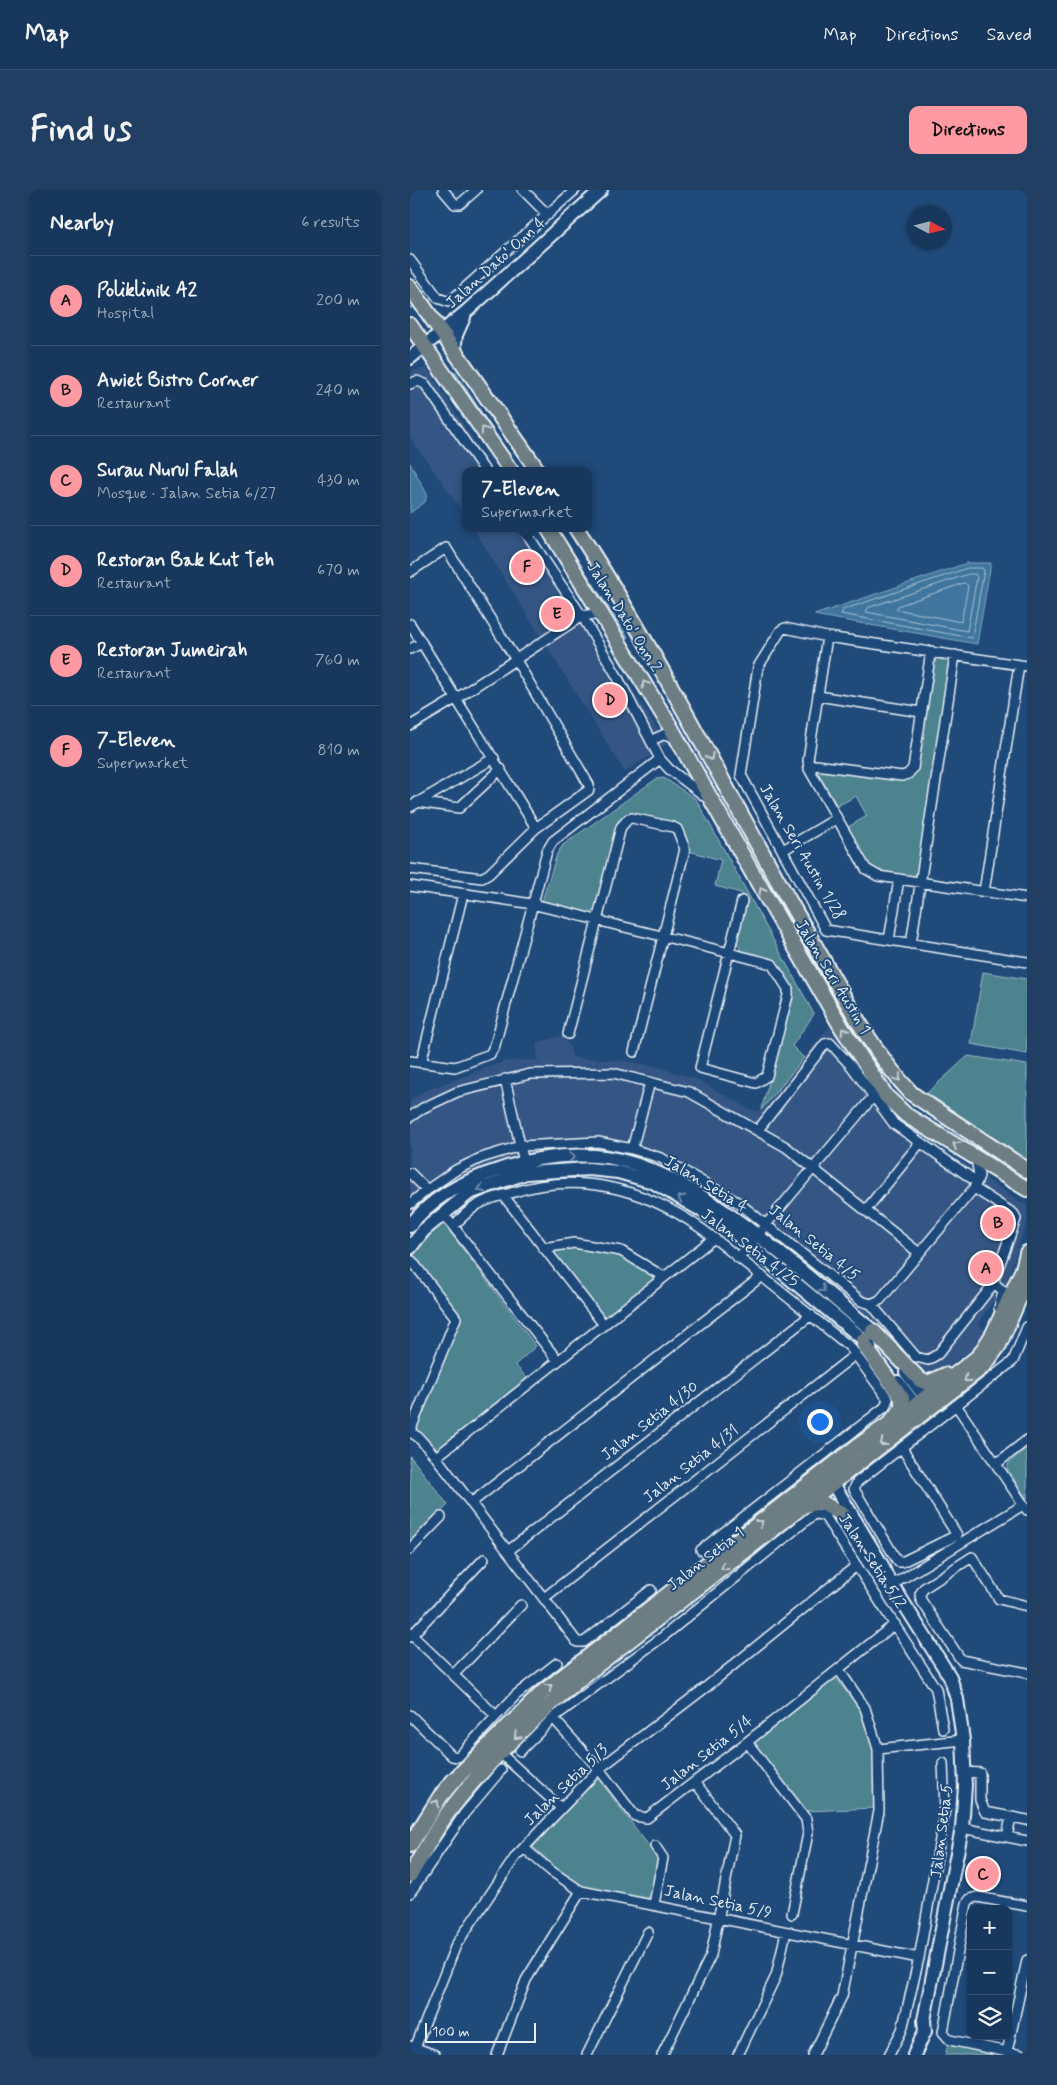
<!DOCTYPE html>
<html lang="en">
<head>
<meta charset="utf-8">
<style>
	body { margin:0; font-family:Mynerve,sans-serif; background:#203f62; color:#f1f3f6 }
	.controls { position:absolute; right:15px; bottom:15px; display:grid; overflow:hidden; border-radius:10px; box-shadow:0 1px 4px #0004 }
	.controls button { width:45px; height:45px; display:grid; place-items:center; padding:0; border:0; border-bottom:1px solid #365272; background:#17385c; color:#f1f3f6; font:25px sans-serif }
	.compass { position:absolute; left:497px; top:15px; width:45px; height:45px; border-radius:50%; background:#17385c; box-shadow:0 1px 4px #0004; rotate:97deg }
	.scale { position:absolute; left:15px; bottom:12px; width:111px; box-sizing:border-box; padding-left:5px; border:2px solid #e8f1f8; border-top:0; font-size:14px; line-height:18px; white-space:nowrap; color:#e8f1f8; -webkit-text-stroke:4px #1f4a7a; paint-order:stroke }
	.you { position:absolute; left:409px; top:1231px; width:18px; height:18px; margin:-12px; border:4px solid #fff; border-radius:50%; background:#1a73e8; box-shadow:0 0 0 8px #1a73e833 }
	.badge { display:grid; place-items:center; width:32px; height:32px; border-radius:50%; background:#ff9aa2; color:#111; font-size:16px; font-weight:700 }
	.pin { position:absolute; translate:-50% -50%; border:2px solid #fff; box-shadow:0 1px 5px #0006 }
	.popup { position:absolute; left:52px; top:277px; width:130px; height:65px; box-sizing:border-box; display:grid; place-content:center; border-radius:10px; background:#17385c; filter:drop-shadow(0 1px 4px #0005); font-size:16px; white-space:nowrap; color:#9eacbb }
	.popup b { font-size:19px; color:#f1f3f6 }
	.popup::after { content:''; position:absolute; left:50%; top:100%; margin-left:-10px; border:10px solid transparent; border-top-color:#17385c }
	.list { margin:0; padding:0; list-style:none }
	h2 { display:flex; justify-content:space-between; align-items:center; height:65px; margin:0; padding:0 20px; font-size:21px }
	h2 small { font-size:16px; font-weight:400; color:#9eacbb }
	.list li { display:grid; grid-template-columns:32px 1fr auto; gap:15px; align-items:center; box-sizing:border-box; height:90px; padding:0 20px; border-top:1px solid #365272 }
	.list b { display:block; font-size:19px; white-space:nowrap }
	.list p { margin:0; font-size:16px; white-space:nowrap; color:#9eacbb }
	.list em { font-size:16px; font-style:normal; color:#9eacbb }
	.icon { flex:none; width:28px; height:28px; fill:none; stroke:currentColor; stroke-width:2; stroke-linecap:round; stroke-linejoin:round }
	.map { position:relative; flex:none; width:617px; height:1865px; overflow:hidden; border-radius:10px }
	header { display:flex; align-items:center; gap:30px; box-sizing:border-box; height:70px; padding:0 25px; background:#17385c; border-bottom:1px solid #365272 }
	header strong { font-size:24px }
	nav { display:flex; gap:28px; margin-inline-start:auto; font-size:18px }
	.intro { display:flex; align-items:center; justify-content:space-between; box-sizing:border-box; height:120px; padding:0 30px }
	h1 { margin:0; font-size:35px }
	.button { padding:12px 22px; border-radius:10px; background:#ff9aa2; color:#111; font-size:18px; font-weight:700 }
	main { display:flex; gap:30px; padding:0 30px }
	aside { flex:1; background:#17385c; border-radius:10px; box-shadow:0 1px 4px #0004 }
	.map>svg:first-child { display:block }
	.built { fill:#355785 }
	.green { fill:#4e828f; stroke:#9bbac4 }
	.water { fill:#41769e; stroke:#84a7c2 }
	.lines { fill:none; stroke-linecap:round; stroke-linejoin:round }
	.shore { stroke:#a5c0d4; stroke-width:1 }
	.stream { stroke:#84a7c2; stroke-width:2.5 }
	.street-casing { stroke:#e8f1f8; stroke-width:12 }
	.secondary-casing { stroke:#e8f1f8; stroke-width:16 }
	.primary-casing { stroke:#e8f1f8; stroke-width:18 }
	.street { stroke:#1f4a7a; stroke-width:9 }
	.secondary { stroke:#1f4a7a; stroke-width:12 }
	.primary { stroke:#6d7d84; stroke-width:14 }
	.oneway { stroke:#c3ced5 }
	.oneway2 { stroke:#6f8dac }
	.labels { text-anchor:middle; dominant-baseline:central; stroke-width:4; stroke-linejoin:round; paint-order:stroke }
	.street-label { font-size:16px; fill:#e8f1f8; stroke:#1f4a7a }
</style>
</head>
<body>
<header>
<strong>Map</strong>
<nav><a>Map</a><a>Directions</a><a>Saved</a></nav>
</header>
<div class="intro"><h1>Find us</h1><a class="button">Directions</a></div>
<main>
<aside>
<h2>Nearby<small>6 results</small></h2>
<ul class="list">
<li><span class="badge">A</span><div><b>Poliklinik A2</b><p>Hospital</p></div><em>200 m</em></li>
<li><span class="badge">B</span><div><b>Awiet Bistro Corner</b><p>Restaurant</p></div><em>240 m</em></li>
<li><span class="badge">C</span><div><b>Surau Nurul Falah</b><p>Mosque · Jalan Setia 6/27</p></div><em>430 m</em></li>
<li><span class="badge">D</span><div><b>Restoran Bak Kut Teh</b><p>Restaurant</p></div><em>670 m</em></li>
<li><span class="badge">E</span><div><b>Restoran Jumeirah</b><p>Restaurant</p></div><em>760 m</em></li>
<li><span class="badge">F</span><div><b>7-Eleven</b><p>Supermarket</p></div><em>810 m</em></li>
</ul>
</aside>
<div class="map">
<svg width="617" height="1865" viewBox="0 0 617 1865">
	<rect width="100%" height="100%" fill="#1f4a7a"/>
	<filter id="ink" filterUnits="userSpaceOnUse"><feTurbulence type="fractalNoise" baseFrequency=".02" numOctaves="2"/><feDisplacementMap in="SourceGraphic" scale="10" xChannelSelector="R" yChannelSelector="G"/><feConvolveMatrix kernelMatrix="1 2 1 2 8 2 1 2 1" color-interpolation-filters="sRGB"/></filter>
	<g filter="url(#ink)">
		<path class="built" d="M17,178l66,103h-27v45l-56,-79v-66z
			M63,338h57l137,216 -42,28z
			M419,837l56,80 24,20 118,79v15l-21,62 -28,40 8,8 -13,18 -41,29 -12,-1 -50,-57 -17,-10 -120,-99 -107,-53 -98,-3 -19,4 -45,16 -45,31 -9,10v-114l14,-11 82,-30 32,-1 -2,-17 25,-7 8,9 4,13 52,3 29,5 44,14 53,30 6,1 4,-1z"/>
		<path class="green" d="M523,465l17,3 -31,213 -6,5c-49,-6 -42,-7 -65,-49l19,-11 -11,-20 -19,10 -18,-32 2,-4 88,10 8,-10z
			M254,588l32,21 118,215 -22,32 12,12 -43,52 33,-114 -2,-8 -16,-26 -35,-11 -5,-11 10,-38 -5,-9 -26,-7 6,-26 -32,-9 -1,-8 -13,-19 -42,-11 -15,8 -22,86 -3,4 -6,2 -45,-12 15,-47 6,-9 93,-66z
			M573,782l44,7v75l-56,-10z
			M558,866l59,9v95l-100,-67z
			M29,1033l5,1 92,122 -21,19 12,13 -89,71 -7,-4 -15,-16v-5l42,-110 -45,-58z
			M176,1057l36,9 31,19 -1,7 -47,37 -55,-68 8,-3z
			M617,1258v51l-20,-31 2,-5z
			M0,1266l38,49 -38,38z
			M425,1488l27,31 12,40v59l-67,3 -54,-68z
			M186,1586l62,82 -1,17 -6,21 -8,4 -63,-13 -15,-11 -32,-29z
			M538,1855l47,10h-50z"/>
		<path class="water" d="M0,273l17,31 -2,8 -15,11z
			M557,373h24l-14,81 -163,-29z"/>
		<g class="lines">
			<path class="shore" d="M558,378h14l2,2 -12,68 -131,-24 2,-4z
				M559,384h6l2,3 -10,54 -101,-19 2,-4z
				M555,393l3,3 -7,36 -65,-13 2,-3z"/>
			<path class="stream" d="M0,116l1,2
				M45,183l56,86
				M150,344l67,103"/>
			<defs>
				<path id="street" d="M33,0l12,14h5l16,-14
					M113,0l25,25
					M0,70l28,38 11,4 126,-112
					M0,194l7,-3 8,3 60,87
					M113,338l59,88 35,60 43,83 9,10 38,29
					M0,382l36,-24 70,112 73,125v5l-53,38 -47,46 -7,4 -72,-9
					M0,434l126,204
					M417,447l-19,123 1,9 57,100 12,7 149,22
					M0,459l12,-6
					M617,476l-200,-29 -42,-9 -4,2 -23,37 -17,108 85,155 201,32
					M408,506l103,16
					M0,536l47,-28 125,-82 13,-2 8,6
					M242,550l13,-6 11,4
					M399,579l7,-4 86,11 6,-2 5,-6 18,-117
					M7,612l42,6 42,-39
					M0,617l84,-49
					M373,660l53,-31
					M0,696c40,6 81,11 121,18 30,6 60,15 89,22 51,12 102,25 152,38l16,25v6l-21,81 -11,7 -56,-15 42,-167
					M574,702l35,-227
					M479,750l10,-61
					M501,754l44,-289
					M158,844l53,-207 7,-8 4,-1 41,9 4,2 8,20 -51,203
					M0,871l45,6 35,-13 5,-9 52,-194 6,-10 107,-82
					M11,873l42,-169
					M95,889l20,88
					M0,927l13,-9 34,-16 73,-18 83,-1 76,19 97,55 133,106
					M348,940l67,-86 5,-1 22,24 42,57 83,58
					M222,959l18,-67
					M0,983l17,17
					M93,1005l101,130
					M0,1014l17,-14 29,-20 25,-12 39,-12 78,-4 34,7 29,9 78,45 122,98 10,3
					M455,1021l55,-68
					M39,1031l109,140
					M43,1036c6,-6 13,-13 20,-18 10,-8 26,-12 38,-15 74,-24 144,-1 203,45l136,109 38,52 -3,8 -184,143
					M133,1058l31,-5 47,8 43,26
					M328,1068l134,-160
					M583,1092l10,9 -4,17
					M461,1114l45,53 12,3 10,-6 54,-68 24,-67 -2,-5 -40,-26
					M461,1114l9,-4 94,-112 5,-12 -3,-18
					M546,1215l71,105
					M0,1241l46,-113 -44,-57
					M0,1242l8,5 18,20 141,185h7l67,-52
					M492,1258l55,87 -55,27h-4l-44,-73 3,-7 156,-121 14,-34
					M26,1267l278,-219
					M586,1274l31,-24
					M61,1313l291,-227
					M0,1359l31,-32
					M98,1361l303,-236
					M482,1395l131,-80
					M134,1408l312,-244
					M617,1416l-28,-7 -27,-42 -48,31 -4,6 1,6 40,60 66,13
					M0,1443l86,83
					M0,1447l74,-78
					M44,1484l67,-69
					M0,1525l42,41 6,1 58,-62 41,-32
					M143,1528l46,51 36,47 12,2 100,-76 148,-118
					M337,1552l59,77 2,14 -16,81
					M468,1559l85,-9
					M110,1561l33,-33 112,-83 149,-121 10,1 112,174 7,40
					M90,1563l61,55
					M554,1582l16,1v27l5,12 42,8
					M552,1638l65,13
					M597,1647l4,-20
					M114,1658l27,23 30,20 338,67
					M0,1703l54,-79 37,-44
					M244,1714l9,-46 -8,-12
					M0,1856l25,9
					M5,1858l41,-103 60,-89 83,-87 106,-81 151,-122
					M597,1862l20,-92
					M87,1865l29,-75 55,-89
					M177,1865l61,-123
					M252,1865l49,-100 24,-120 -40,-53
					M328,1865l38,-79 10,-44
					M403,1865l29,-59 37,-185 -1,-62 -13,-41 -26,-38
					M479,1865l13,-25 17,-72 26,-147 -2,-48
					M612,1865l-72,-15 -7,-8 24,-129 3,-4 7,-2 50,9"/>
				<path id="secondary" d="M44,161l2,-16 8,-18
					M0,168l58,-48 133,-120
					M0,1036c21,-29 59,-47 91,-57 29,-10 63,-15 94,-13 92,5 208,118 278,175l6,8
					M0,1058l14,-18 45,-37 57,-20 63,-4 29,3 35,10 70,41 141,117 6,7
					M496,1182l26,34
					M488,1192l24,32
					M416,1282l56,93 4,10 64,102 7,22 6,41 2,46 -3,42 -38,192 1,11 -11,24"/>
				<path id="primary" d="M0,97l128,184
					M0,135l101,146
					M138,338l122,198 79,141 93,161 44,68 20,19 121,74
					M166,338c85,130 153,270 231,404 32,54 61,116 105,162l115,76
					M463,1141l47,49 8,3 17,-8
					M454,1150v5l38,53v11l-9,10
					M395,1315l16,-3 22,13
					M0,1655l30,-48 13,-16 90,-89 312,-244 61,-43 63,-49 14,-22 30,-65 4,-16
					M0,1685c13,-21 25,-46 40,-65 38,-50 85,-93 132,-133l402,-311 15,-21 28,-65"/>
			</defs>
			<use href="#street" class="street-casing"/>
			<use href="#secondary" class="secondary-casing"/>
			<use href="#primary" class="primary-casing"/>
			<use href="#street" class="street"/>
			<use href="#secondary" class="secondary"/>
			<use href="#primary" class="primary"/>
		</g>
		<defs><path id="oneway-chevron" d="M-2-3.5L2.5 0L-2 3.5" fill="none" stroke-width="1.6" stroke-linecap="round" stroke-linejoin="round" transform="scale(1.25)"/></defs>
		<g class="oneway">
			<use href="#oneway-chevron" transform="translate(74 240) rotate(-124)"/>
			<use href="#oneway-chevron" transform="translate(235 494) rotate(-121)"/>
			<use href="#oneway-chevron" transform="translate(300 567) rotate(62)"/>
			<use href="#oneway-chevron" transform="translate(352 701) rotate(-120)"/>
			<use href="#oneway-chevron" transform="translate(434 841) rotate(-122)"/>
			<use href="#oneway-chevron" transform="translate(488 888) rotate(51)"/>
			<use href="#oneway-chevron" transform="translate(546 955) rotate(-149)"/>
			<use href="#oneway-chevron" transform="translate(557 1189) rotate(143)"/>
			<use href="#oneway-chevron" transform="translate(473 1253) rotate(142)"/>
			<use href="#oneway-chevron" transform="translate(350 1333) rotate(-38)"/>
			<use href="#oneway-chevron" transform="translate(314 1377) rotate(142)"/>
			<use href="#oneway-chevron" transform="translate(139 1497) rotate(-38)"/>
			<use href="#oneway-chevron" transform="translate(107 1546) rotate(135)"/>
			<use href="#oneway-chevron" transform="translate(26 1613) rotate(-58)"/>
		</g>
		<g class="oneway2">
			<use href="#oneway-chevron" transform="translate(162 967) rotate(-3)"/>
			<use href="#oneway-chevron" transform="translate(71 999) rotate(160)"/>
			<use href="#oneway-chevron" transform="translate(271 1008) rotate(-150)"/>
			<use href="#oneway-chevron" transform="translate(412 1099) rotate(39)"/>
		</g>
	</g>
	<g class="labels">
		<g class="street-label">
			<text transform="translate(86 73) rotate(-42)">Jalan Dato' Onn 4</text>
			<text transform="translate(214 427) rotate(58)">Jalan Dato' Onn 2</text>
			<text transform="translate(392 662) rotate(60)">Jalan Seri Austin 1/28</text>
			<text transform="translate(423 787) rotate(59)">Jalan Seri Austin 1</text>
			<text transform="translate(296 994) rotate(31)">Jalan Setia 4</text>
			<text transform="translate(404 1053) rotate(39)">Jalan Setia 4/5</text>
			<text transform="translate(340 1058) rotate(37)">Jalan Setia 4/25</text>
			<text transform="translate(240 1231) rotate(-38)">Jalan Setia 4/30</text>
			<text transform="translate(281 1274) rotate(-38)">Jalan Setia 4/31</text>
			<text transform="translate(296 1369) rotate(-38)">Jalan Setia 1</text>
			<text transform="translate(462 1371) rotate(57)">Jalan Setia 5/2</text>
			<text transform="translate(297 1563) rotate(-38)">Jalan Setia 5/4</text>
			<text transform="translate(156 1595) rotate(-44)">Jalan Setia 5/3</text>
			<text transform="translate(532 1641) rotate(-83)">Jalan Setia 5</text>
			<text transform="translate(308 1712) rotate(12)">Jalan Setia 5/9</text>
		</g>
	</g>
</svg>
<div class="controls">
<button>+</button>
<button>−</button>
<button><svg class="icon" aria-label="layers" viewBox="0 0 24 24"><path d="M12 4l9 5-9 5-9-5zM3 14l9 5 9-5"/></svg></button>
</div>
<svg class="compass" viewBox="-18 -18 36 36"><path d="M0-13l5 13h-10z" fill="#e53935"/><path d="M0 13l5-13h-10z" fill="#9eacbb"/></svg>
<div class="scale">100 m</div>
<div class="you"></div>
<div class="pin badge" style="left:576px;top:1078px">A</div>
<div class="pin badge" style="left:588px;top:1033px">B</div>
<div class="pin badge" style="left:573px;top:1684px">C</div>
<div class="pin badge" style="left:200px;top:510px">D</div>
<div class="pin badge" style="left:147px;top:424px">E</div>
<div class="pin badge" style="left:117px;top:377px">F</div>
<div class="popup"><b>7-Eleven</b>Supermarket</div>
</div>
</main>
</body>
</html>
